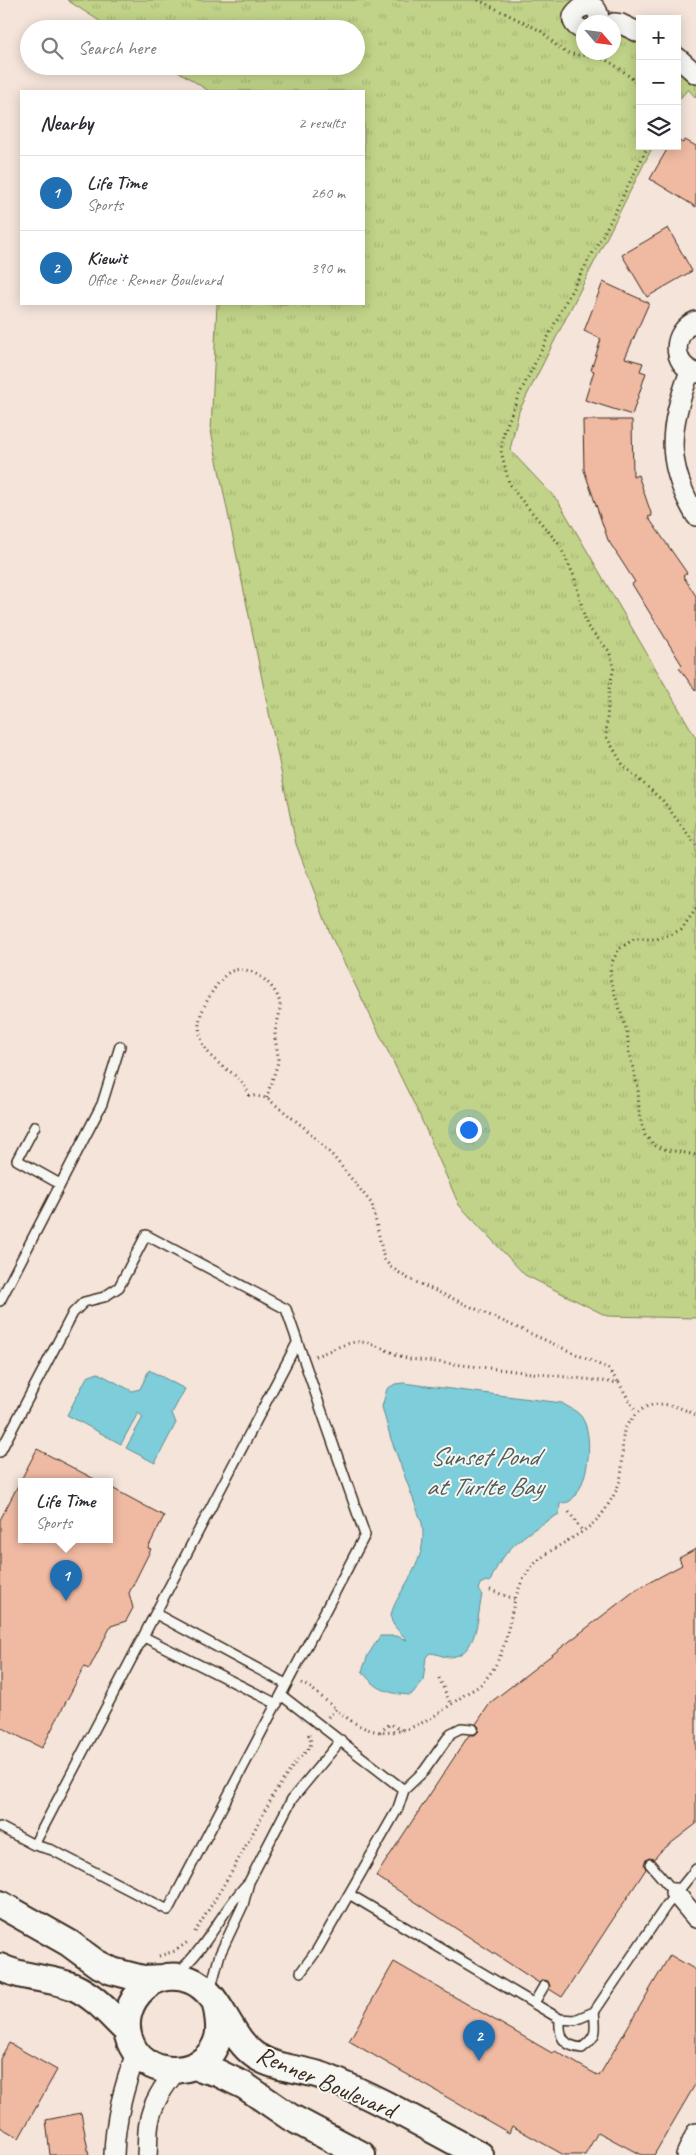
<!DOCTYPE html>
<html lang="en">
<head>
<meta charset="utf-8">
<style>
	body { margin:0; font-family:Caveat,sans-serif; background:#f7f7f7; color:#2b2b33 }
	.controls { position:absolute; right:15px; top:15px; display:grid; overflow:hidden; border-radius:0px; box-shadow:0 2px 12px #0003 }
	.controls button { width:45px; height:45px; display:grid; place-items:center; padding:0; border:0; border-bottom:1px solid #e1e1e2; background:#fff; color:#2b2b33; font:25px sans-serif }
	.compass { position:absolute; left:576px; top:15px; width:45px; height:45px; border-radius:50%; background:#fff; box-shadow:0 2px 12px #0003; rotate:118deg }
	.you { position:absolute; left:468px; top:1129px; width:18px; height:18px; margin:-12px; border:4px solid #fff; border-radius:50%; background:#1a73e8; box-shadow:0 0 0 8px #1a73e833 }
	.badge { display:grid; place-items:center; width:32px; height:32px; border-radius:50%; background:#1f6fb2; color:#fff; font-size:16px; font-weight:700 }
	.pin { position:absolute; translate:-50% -41px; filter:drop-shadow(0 1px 2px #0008) }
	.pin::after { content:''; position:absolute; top:26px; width:18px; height:15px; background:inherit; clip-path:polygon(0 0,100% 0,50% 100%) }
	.popup { position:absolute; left:18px; top:1478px; width:95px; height:65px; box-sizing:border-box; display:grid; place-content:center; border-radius:0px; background:#fff; filter:drop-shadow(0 1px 4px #0005); font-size:16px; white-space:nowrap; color:#7c7c81 }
	.popup b { font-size:19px; color:#2b2b33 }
	.popup::after { content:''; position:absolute; left:50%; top:100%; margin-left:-10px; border:10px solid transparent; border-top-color:#fff }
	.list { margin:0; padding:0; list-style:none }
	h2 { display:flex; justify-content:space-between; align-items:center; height:65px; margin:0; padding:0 20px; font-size:21px }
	h2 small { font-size:16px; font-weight:400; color:#7c7c81 }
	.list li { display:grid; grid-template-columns:32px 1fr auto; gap:15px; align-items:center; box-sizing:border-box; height:75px; padding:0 20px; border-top:1px solid #e1e1e2 }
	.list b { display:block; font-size:19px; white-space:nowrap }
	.list p { margin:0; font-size:16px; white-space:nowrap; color:#7c7c81 }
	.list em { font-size:16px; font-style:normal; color:#7c7c81 }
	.icon { flex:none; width:28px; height:28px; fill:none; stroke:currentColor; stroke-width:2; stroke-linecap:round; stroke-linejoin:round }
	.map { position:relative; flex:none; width:696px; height:2155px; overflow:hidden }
	.search { position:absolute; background:#fff; box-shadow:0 2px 12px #0003; left:20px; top:20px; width:345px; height:55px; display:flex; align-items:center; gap:12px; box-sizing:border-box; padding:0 18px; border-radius:28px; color:#7c7c81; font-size:19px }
	.panel { position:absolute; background:#fff; box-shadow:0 2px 12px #0003; left:20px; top:90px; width:345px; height:215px; border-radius:0px }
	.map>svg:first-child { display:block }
	.grass { fill:url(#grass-tufts); stroke:#7e7e53; fill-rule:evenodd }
	.water { fill:#7ecdda; stroke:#638c8f }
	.building { fill:#efb9a2; stroke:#3b2a1e }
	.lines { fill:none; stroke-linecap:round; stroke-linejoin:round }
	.service-casing { stroke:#3b2a1e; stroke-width:12 }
	.minor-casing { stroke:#3b2a1e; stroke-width:22 }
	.secondary-casing { stroke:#3b2a1e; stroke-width:30 }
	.path { stroke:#3b2a1e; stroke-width:3; stroke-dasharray:1 4; stroke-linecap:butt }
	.service { stroke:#f6f6f2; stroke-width:9 }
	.minor { stroke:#f6f6f2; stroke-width:19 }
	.secondary { stroke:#f6f6f2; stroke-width:26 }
	.labels { text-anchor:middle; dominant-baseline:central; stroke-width:4; stroke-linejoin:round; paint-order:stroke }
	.street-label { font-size:25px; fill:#3b2a1e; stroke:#f6f6f2 }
	.water-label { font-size:26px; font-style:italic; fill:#4f5b56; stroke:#f6f6f2 }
</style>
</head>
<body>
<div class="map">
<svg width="696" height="2155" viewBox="0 0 696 2155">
	<defs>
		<pattern id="grass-tufts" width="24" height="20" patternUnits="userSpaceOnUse" patternTransform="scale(1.25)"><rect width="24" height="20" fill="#c0d388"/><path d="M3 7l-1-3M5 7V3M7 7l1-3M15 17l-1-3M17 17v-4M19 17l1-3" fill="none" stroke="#a6b575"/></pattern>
	</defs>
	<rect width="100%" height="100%" fill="#f4e4da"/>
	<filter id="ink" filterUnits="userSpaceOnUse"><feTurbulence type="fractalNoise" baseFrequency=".02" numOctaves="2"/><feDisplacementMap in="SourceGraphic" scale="10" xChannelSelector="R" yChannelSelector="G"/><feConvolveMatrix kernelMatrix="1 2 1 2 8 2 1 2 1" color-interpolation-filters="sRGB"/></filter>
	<g filter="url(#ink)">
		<path class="grass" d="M67,0h532l6,10 35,11v125h13l-134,265 -9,39 48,51 138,237v580l-89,-2 -82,-41 -66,-70 -40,-91 -87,-176 -36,-94 -85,-413 6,-127h147v-213h-155l-39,-25h186v-37h-244zM584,22h30v30h-30z
			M677,43l19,17v38l-8,-9 -11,13z"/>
		<path class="water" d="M149,1370l36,19 -13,24 4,10 -21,40 -29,-15 17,-31 -5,-4 -17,31 -54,-29 20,-38 11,-4 34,18 8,-2z
			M403,1383l159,20c5,4 12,6 17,11 17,16 10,73 -9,87 -2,2 -6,1 -10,3l-1,10c-31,18 -56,33 -69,68l-4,-1 -6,3 -2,6 4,5c-5,22 -4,61 -33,62 -7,0 -13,-4 -19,-4l-4,4 -3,24 -12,14c-23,-1 -36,-6 -49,-24l6,-16 12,-19h16l11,4c-5,-6 -15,-14 -16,-22 0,-8 5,-16 8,-22 14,-24 28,-44 23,-73l-31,-84 -9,-32 5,-18 8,-5z"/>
		<path class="building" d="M677,140l6,3 2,-3 11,6v61l-46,-28 19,-33h8z
			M668,228l24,43 -45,26 -25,-42z
			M603,282l46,21 -24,55 18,5 -3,8 6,2 -14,42 -47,-15 9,-29 -3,-1 10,-31 -17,-8z
			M583,420h49l1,57 5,-2 14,41 -4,1 39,56 -4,3 13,20v95l-17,-23 3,-3 -50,-81 3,-2 -27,-42 -24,-70z
			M37,1449l63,33h-78v58h88v-53l54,29 -16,32 3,1 -22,44 4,15 -7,13 -15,5 -22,43 -5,-2 -42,81 -42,-21v-207z
			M696,1549v275l-35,27 -7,8 -5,-1 -3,2 -2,5 2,4 -84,128 -13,-8 1,-3 -2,-5 -4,-1 -5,3 -163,-107 93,-141h6l3,-3 1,-5 -3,-3 15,-22 146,-113 45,-24 -3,-7z
			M670,1955l26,15v113l-42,72h-13l-43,-23 -13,23h-21l-52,-29 -3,7 -160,-92 45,-79 158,91 3,-2 44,25z
			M9,2043l48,27 -38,68 -19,-11v-68z
			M81,2113l8,42h-39l-4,-35z"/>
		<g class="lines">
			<defs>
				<path id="service" d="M35,1126l-18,34 43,24
					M0,1301l102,-197 18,-58
					M0,1452l73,-139 11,-11 20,-5 15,-10 27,-52 140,74 79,226 -84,160 123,95 -6,18 -49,86 211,125 15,1 19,-8 72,-106 30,-37
					M156,1614l130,70
					M144,1637l133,67
					M404,1790l20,-19 27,-38 10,-5 12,1
					M0,1827l34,18 18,5 116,60 113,-215
					M34,1845l263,-502
					M650,1864l25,29
					M301,1972l16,-22 32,-56
					M177,1973c30,-25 44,-61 70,-89
					M210,1991l10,-37 23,-49 6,-23 34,-66 9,-17 49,-59
					M534,2003l10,-17
					M560,2019c-1,18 3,27 22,29 16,-12 14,-18 12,-36"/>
				<path id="minor" d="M614,23l7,1 19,9
					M584,30c-24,-8 -4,-30 11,-22 4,4 4,9 3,14
					M677,57l19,17
					M696,321c-24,10 -26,43 0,52
					M690,371c-21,56 -26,91 6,145
					M675,1893l21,25
					M114,2155c1,-36 10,-68 22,-102
					M147,2155c1,-10 0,-22 2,-32 3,-20 15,-37 27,-52
					M686,2155l10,-22"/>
				<path id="secondary" d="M0,1904l69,39 27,20 16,8 31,8 20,-1
					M0,1967c23,12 50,10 74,20 22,10 36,28 53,44
					M216,2004c2,12 5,22 2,34 -10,39 -69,43 -86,8 -19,-37 18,-82 58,-66 31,12 38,57 66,76 22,14 48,12 72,22 52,21 102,51 152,77
					M194,2066l24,7 27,13 45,31 72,38"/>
			</defs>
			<use href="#service" class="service-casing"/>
			<use href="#minor" class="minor-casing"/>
			<use href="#secondary" class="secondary-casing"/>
			<path class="path" d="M478,0l61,30c10,6 17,18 27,22 10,4 21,3 31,5 16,4 31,18 43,29
				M648,146l-37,74 -43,77 -51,102 -14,36 -2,16 8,32 9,13 41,48 15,32 13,50 22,25 5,16 -5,22 -3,47 17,29 40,36 33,44
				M696,909l-15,21 -24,9h-23l-15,10 -7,13 -2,9 1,12 16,48 2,22 9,34 1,27 6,21 9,10 9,4 33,6
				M267,1098c2,-12 7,-21 10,-33 3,-10 -2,-20 -2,-30 0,-10 6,-20 5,-30 -1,-18 -31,-44 -50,-33 -12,6 -33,42 -31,55 5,43 41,39 50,68l18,3 39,31 27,27 39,48 12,55 7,8 16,11 189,85 12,6 11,14
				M315,1356c14,-4 28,-13 42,-14 16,-1 36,13 53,17l209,24 17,29
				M569,1512l14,20
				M490,1590l24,9
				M439,1678l12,27
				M301,1683l10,5 25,21
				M328,1717l8,-8c13,11 25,20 43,23 31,4 62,-20 85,-37 6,-4 14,-7 19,-13 5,-5 10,-12 13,-18 17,-31 12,-67 34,-95 21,-26 59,-32 76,-61 5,-8 12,-19 14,-28 4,-15 1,-33 4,-49 1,-5 5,-9 8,-12 16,-23 43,-15 64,-4
				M380,1732l10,-8 12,6
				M195,1932l36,-59 44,-81 21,-30 14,-15 1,-5 -2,-7 2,-1
				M159,1956l16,-5 14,-10"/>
			<use href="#service" class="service"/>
			<use href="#minor" class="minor"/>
			<use href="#secondary" class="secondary"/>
		</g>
	</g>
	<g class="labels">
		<g class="street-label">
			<text transform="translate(326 2082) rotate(23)">Renner Boulevard</text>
		</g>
		<g class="water-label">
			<text x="484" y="1456">Sunset Pond<tspan x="484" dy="30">at Turlte Bay</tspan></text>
		</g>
	</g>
</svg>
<div class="controls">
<button>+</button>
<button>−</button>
<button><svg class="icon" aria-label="layers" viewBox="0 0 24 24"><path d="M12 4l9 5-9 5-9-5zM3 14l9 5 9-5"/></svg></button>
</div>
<svg class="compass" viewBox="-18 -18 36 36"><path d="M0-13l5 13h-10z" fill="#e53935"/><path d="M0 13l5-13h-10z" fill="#7c7c81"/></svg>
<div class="you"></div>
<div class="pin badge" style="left:66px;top:1601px">1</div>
<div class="popup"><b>Life Time</b>Sports</div>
<div class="pin badge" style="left:479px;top:2061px">2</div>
<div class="search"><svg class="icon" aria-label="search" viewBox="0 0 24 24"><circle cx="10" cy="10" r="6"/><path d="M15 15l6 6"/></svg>Search here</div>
<section class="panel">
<h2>Nearby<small>2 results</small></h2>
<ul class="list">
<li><span class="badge">1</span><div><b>Life Time</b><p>Sports</p></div><em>260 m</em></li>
<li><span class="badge">2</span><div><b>Kiewit</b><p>Office · Renner Boulevard</p></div><em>390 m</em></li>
</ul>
</section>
</div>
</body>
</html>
